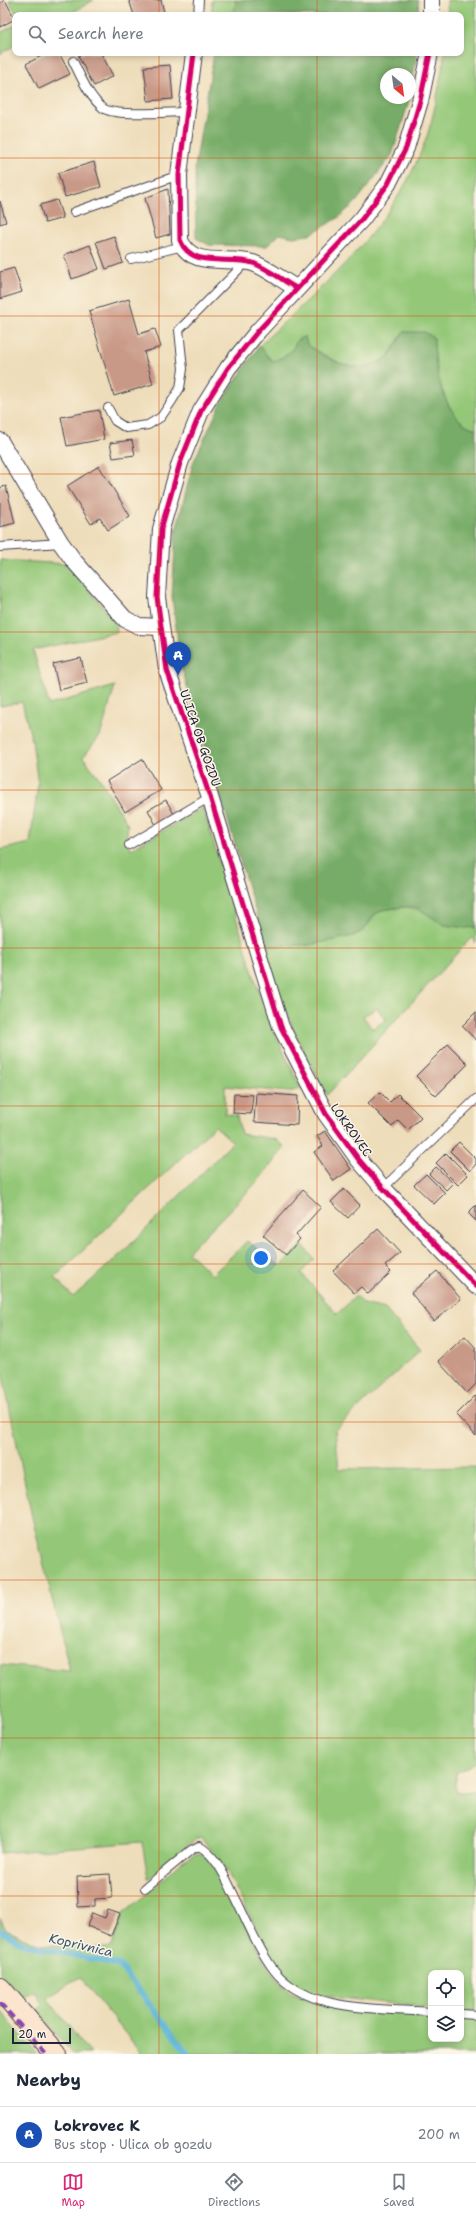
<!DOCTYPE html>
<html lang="en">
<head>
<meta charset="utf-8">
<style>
	body { margin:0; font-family:"Shantell Sans",sans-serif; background:#f6f6f7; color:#1f2937 }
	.controls { position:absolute; right:12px; bottom:12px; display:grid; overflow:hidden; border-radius:8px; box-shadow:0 2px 6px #0003 }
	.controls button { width:36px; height:36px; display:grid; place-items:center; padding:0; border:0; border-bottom:1px solid #e0e1e3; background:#fff; color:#1f2937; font:20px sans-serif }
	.compass { position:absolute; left:380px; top:68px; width:36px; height:36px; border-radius:50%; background:#fff; box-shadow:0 2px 6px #0003; rotate:151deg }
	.scale { position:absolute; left:12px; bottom:10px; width:59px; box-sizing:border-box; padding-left:4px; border:2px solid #22223b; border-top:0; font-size:11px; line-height:14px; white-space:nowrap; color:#22223b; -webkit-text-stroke:3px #fcf5e5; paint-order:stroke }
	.you { position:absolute; left:261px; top:1258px; width:14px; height:14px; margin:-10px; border:3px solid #fff; border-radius:50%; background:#1a73e8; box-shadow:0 0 0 6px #1a73e833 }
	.badge { display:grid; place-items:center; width:26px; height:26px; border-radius:50%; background:#db2777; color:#fff; font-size:13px; font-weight:700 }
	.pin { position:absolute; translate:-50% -33px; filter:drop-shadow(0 1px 2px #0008) }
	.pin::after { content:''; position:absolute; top:21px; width:14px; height:12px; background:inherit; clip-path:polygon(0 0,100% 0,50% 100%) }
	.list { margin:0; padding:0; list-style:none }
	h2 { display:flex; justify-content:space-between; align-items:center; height:52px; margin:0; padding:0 16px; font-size:17px }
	h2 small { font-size:13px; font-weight:400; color:#747a83 }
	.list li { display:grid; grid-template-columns:26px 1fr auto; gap:12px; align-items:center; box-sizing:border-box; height:56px; padding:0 16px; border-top:1px solid #e0e1e3 }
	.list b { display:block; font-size:15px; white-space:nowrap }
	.list p { margin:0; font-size:13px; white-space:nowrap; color:#747a83 }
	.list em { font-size:13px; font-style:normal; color:#747a83 }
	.icon { flex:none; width:22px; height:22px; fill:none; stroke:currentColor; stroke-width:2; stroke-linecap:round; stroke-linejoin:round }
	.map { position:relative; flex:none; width:476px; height:2054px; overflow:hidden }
	.search { position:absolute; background:#fff; box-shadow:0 2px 6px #0003; left:12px; right:12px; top:12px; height:44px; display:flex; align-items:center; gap:10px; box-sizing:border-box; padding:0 14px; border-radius:8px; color:#747a83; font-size:15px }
	.sheet { height:108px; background:#fff }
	nav { display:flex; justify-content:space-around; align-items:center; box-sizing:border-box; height:56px; border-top:1px solid #e0e1e3; background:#fff; font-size:11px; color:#747a83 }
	nav a { display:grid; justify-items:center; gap:2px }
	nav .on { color:#db2777 }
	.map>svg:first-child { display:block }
	.green { fill:#94c878; stroke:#5b755a; fill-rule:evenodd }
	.forest { fill:#77ac68; stroke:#4c6752 }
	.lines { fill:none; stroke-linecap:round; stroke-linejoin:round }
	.stream { stroke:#5bb4d8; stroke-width:6 }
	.building { fill:#c99988 }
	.lane-casing { stroke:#413e4e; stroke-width:10 }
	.street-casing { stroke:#413e4e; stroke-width:18 }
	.secondary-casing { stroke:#413e4e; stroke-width:24 }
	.lane { stroke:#fff; stroke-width:8 }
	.street { stroke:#fff; stroke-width:16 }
	.secondary { stroke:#fce5cf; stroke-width:22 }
	.quiet { stroke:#8e44ad; stroke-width:4; stroke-dasharray:8 4; stroke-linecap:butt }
	.cycleway-casing { stroke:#fcf5e5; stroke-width:8 }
	.cycleway { stroke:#d6006c; stroke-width:5 }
	.grid { fill:none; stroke:#d45411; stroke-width:1; stroke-opacity:0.55 }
	.labels { text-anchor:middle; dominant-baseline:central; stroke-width:3; stroke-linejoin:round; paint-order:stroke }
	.street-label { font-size:12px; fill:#22223b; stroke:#fcf5e5 }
	.water-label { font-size:13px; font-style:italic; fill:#365572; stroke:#fcf5e5 }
</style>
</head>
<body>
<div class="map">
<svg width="476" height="2054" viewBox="0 0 476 2054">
	<rect width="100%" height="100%" fill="#fcf5e5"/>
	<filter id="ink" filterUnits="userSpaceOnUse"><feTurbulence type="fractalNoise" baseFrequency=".025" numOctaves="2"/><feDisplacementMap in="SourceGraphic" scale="8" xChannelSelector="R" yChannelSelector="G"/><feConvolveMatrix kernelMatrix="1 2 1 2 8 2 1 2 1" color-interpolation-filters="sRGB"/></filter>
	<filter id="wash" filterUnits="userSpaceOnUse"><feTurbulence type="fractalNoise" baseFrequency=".012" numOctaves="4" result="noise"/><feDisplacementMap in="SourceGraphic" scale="16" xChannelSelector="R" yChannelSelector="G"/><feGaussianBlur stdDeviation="0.9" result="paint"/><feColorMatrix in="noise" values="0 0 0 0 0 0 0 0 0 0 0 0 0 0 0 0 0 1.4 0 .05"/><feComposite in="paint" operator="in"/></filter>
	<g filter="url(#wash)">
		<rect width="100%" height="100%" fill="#eeddba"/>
		<path class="green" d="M9,0h85l-26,15h-51z
			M212,0h23l1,4 -5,11h-19z
			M447,0h29v429c-33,-8 -42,-62 -42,-91l-31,-6 -16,26 -23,10 -23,-4 -44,-24c-5,14 -12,17 -25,21l-13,-15c68,-65 138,-120 169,-213 8,-26 12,-53 17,-80h16v-38h-13z
			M15,25v20l-15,9v-21z
			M0,560l69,4 47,60 1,8 -84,18 16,55 66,-19 -15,50 -17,21 17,22 28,46 -2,16 5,8 72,-41 53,175 18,48 27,58 -13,3 -63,-6v28l12,2 4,18 34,5 10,8 -27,34 -70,71 24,23 35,-34 33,25 22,-21 12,14 -13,14 36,41 19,-18 8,8 21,5 35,41 -85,80 4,39 137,-2v295l-20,11v19h20v220l-15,-2v-37h-30v35l-117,-13 -18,-8 -22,-24 -46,-90 -27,-36 -6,2 -41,38 -6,1 -6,-36 -142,11v-188l70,6 -38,-154 -32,-155v-512l30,-7 8,-59 -6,-43 -10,-39 -22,4zM215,1126l18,16 -111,111 -49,44 -18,-20z
			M402,907c28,0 50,23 74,20v16l-5,-5 -144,157 -30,-57 -24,-62 -7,-30 43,-1 44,-9 17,-13 4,-8 8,-5zM377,1008l9,12 -14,9 -9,-13z
			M198,1853l5,2 10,9 57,107 20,22 33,12 108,12v22h30v-20l15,1v34h-334l-62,-77 -33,21 43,56h-17l-37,-44 6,-5 -7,-13 -13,5 -22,-24v-55l6,12 32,14 69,4 6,-4 11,-32 28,-22 30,-29z
			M0,2011l37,43h-37z"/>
		<path class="forest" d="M235,0h183l1,15h-188l5,-11z
			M214,53h203l-7,45v-24h-24v24h24l-18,57 -36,47 -18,16 -29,17 -16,2 -13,-3 -13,12 -58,-1 -13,-7 -1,-71z
			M403,332h22l9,6c0,29 9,83 42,91v498l-10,1 -22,-3 -28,-18h-14l-20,3 -8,5 -11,16 -10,5 -44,9 -43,1 -85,-280 -9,-69 4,-66 17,-68 28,-60 38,-57 13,15c13,-4 20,-8 25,-21l8,-4 2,8c21,17 54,34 79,14 7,-5 13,-18 17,-26z"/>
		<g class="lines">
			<path class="stream" d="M0,1931l24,13 95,21 69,89"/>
		</g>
		<g id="blocks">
			<path class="building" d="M5,0l10,19 -15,8v-24z
				M129,0h32l3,12 -9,3h-21z
				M47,53h12l11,21 -31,15 -13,-25z
				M84,53h17l12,23 -19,10 -16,-30z
				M170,65l3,34 -25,2 -4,-34z
				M94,162l7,25 -36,10 -7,-24z
				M168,189l2,45 -14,4 -11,-40z
				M57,200l6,18 -18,5 -5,-18z
				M0,201l6,21 -6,2z
				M114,236l9,27 -17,6 -10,-27z
				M90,245l9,24 -27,10 -8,-24z
				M14,268l8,24 -22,7v-27z
				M129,299l10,35 16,-5 6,18 -17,5 9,32 -39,12 -25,-85z
				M99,410l5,29 -37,7 -6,-29z
				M132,440l3,15 -22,3 -3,-15z
				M99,466l31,50 -22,14 -8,-12 -9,6 -24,-38z
				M6,486l9,37 -15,4v-39z
				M81,658l6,25 -28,7 -6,-26z
				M142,759l19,31 -36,22 -18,-31z
				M166,800l8,14 -18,11 -8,-15z
				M476,1012v28l-14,-14z
				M448,1044l20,20 -32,32 -20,-20z
				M380,1092l10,10 8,-8 23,23 -13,13 -10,-10 -6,7 -24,-24z
				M256,1093l42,3 -1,29 -43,-3z
				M234,1094l19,1 -2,19 -18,-1z
				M325,1131l26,38 -17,12 -20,-29 9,-6 -6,-10z
				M459,1142l17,17v5l-6,7 -20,-20z
				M446,1153l22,22 -10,10 -22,-22z
				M436,1167l17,16 -7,7 -17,-16z
				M426,1174l19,19 -11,11 -20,-19z
				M344,1189l16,16 -12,13 -17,-16z
				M303,1190l18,17 -25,28 4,4 -14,16 -23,-20z
				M476,1205v16l-8,-8z
				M378,1229l22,24 -15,13 6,6 -23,22 -7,-7 -7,6 -21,-22z
				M437,1271l24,28 -27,22 -23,-28z
				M465,1336l11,12v36l-9,9 -29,-32z
				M475,1396l1,1v39l-20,-21z
				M110,1874l2,24 -17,1v7l-17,1 -1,-31z
				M108,1910l12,4 -9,22 -24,-10 5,-13 13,5z"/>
		</g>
	</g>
	<g filter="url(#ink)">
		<use href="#blocks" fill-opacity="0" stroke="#413e4e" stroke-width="1"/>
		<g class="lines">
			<defs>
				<path id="lane" d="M198,15l1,-15
					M73,61c8,16 16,36 30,47 10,9 67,4 83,4
					M74,212l105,-37
					M131,259l52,-13
					M108,408l7,13 11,7 22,-3 13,-8 11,-16 8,-13 3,-19 -4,-39 67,-68
					M0,547l61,-4
					M129,845l81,-48
					M383,1188l93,-89
					M145,1888l46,-38 8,-4c18,10 27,33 36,51 12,24 23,52 39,73 32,43 108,38 157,42
					M461,2014l15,1"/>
				<path id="street" d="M431,0v15
					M194,53l-15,122 1,65c12,30 48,15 73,23 14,5 29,17 43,25
					M430,53l-10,48 -14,47 -18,36 -26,35 -104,112 -30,37 -27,43 -21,52 -19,66 -4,68 10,73 43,127 71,230 45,87 33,46 24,28 93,98
					M0,441l61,102 13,18 51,58 14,7 21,1"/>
				<path id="secondary" d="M0,1989l56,65"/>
			</defs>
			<use href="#lane" class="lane-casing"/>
			<use href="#street" class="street-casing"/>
			<use href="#secondary" class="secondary-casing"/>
			<use href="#lane" class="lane"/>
			<use href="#street" class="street"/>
			<use href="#secondary" class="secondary"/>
			<path class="quiet" d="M0,2003l46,51"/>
			<defs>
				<path id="cycleway" d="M194,53l-15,122 1,65c12,30 48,15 73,23 14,5 29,17 43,25
					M430,53l-10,48 -14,47 -18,36 -26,35 -104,112 -30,37 -27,43 -21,52 -19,66 -4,68 10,73 43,127 71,230 45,87 33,46 24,28 93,98"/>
			</defs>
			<use href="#cycleway" class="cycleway-casing"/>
			<use href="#cycleway" class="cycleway"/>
		</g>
	</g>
	<path class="grid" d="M159,0v15M317,0v15M159,53v2001M317,53v2001M0,158h476M0,316h476M0,474h476M0,632h476M0,790h476M0,948h476M0,1106h476M0,1264h476M0,1422h476M0,1580h476M0,1738h476M0,1896h476"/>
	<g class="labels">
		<g class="street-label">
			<text transform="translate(200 738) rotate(71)">ULICA OB GOZDU</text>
			<text transform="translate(351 1130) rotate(55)">LOKROVEC</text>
		</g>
		<g class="water-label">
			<text transform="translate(81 1945) rotate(13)">Koprivnica</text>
		</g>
	</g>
</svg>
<div class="controls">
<button><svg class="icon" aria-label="locate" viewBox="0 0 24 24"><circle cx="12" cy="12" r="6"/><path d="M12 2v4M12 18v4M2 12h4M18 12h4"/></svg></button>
<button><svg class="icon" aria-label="layers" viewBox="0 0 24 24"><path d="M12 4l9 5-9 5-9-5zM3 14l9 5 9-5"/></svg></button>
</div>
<svg class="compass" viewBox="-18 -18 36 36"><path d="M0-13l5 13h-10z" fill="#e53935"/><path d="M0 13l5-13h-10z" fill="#747a83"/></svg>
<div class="scale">20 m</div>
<div class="you"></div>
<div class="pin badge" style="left:178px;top:675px;background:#1a4fb4">A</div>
<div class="search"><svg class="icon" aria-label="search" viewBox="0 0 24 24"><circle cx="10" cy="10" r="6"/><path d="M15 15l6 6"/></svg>Search here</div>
</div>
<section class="sheet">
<h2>Nearby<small></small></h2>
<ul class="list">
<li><span class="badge" style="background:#1a4fb4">A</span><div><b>Lokrovec K</b><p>Bus stop · Ulica ob gozdu</p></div><em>200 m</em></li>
</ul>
</section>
<nav>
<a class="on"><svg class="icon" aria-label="map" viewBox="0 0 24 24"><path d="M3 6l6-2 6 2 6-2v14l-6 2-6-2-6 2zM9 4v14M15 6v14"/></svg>Map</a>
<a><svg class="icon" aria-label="directions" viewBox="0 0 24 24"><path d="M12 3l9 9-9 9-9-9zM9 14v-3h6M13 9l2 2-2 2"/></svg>Directions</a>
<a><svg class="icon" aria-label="saved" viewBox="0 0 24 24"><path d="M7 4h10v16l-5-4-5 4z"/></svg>Saved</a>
</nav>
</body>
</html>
